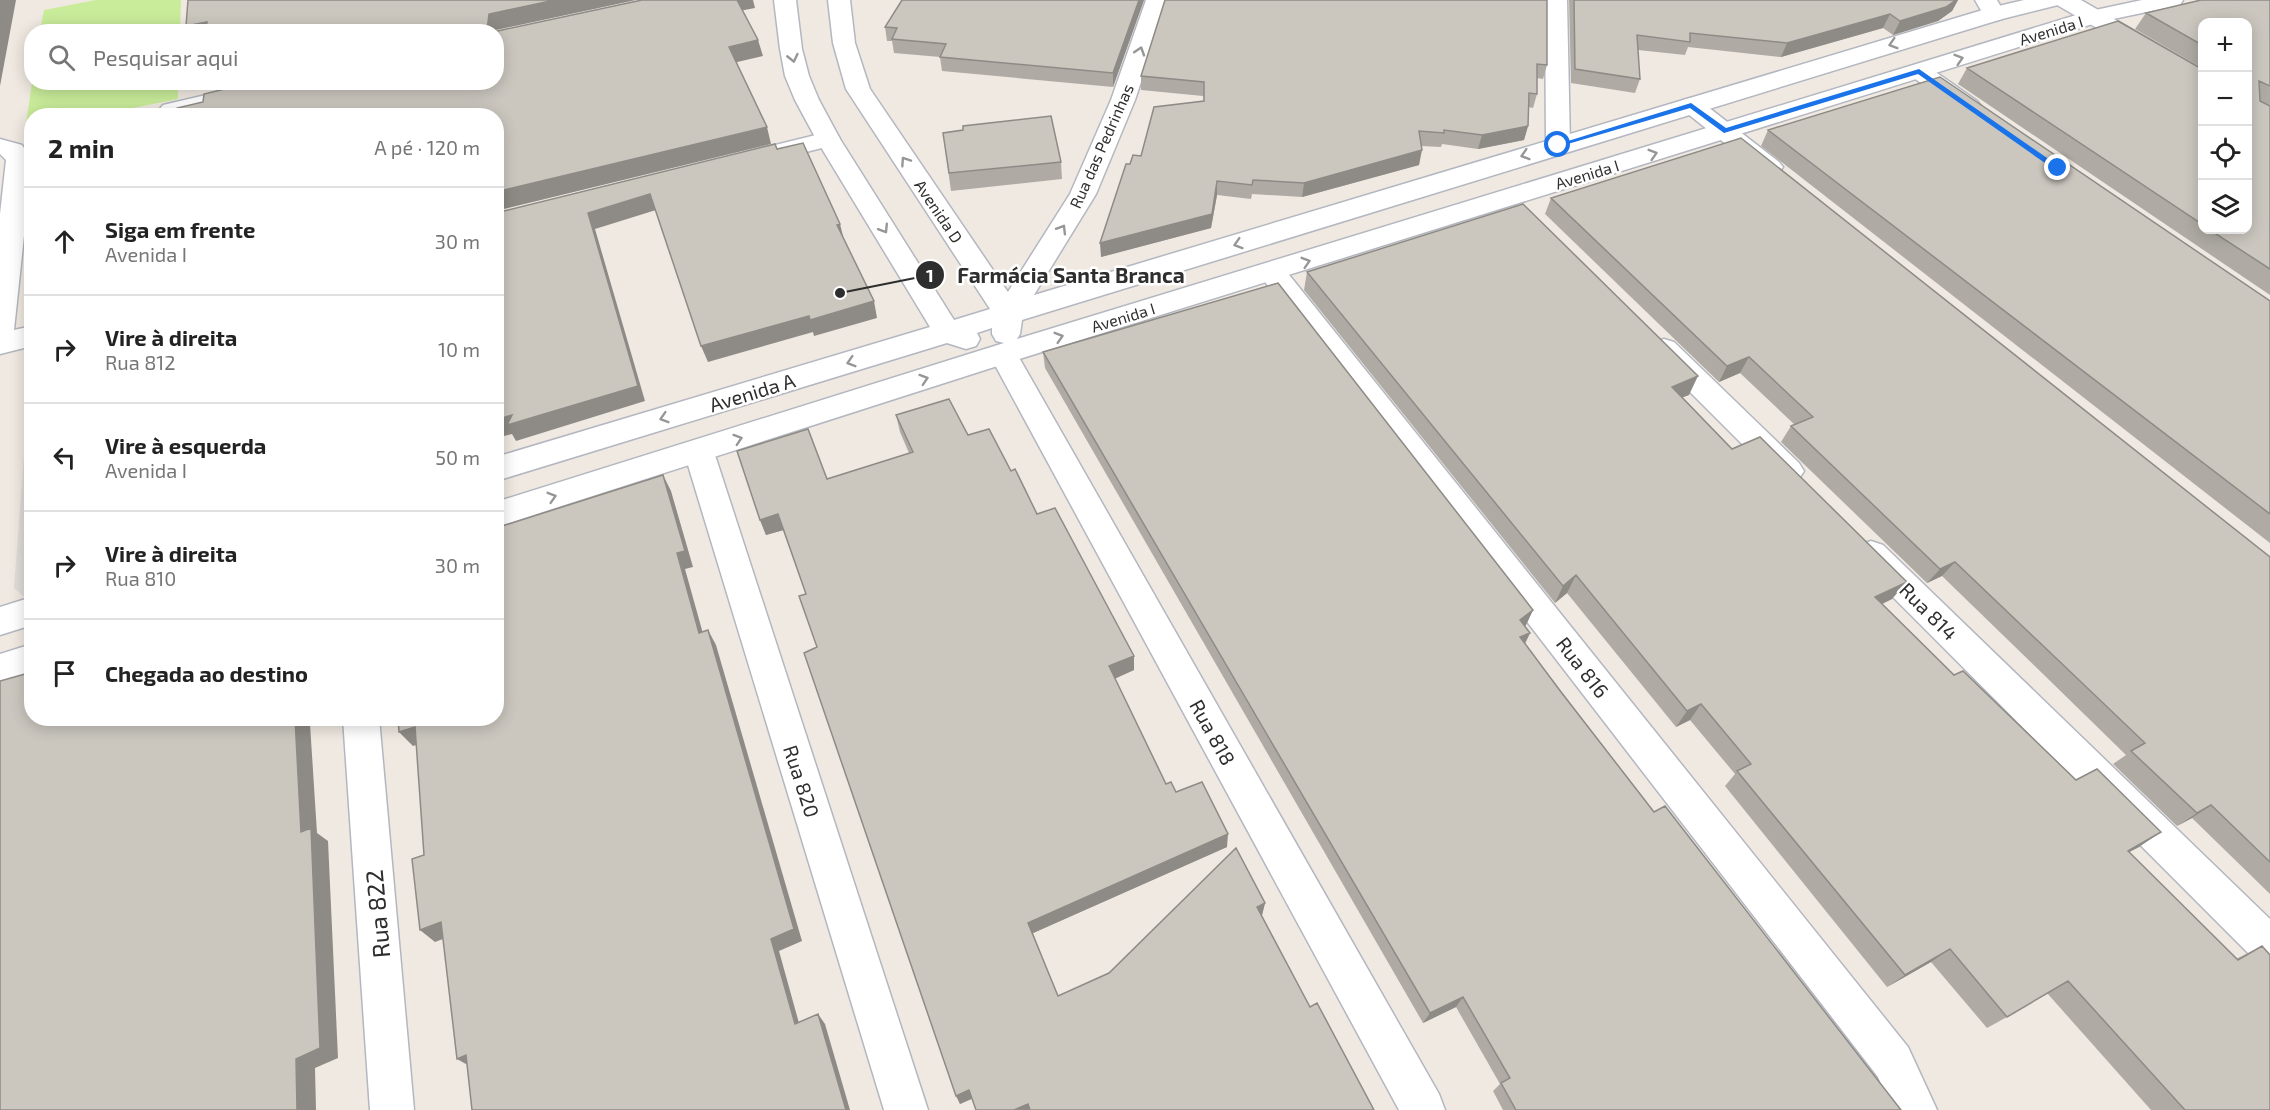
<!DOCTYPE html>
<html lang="pt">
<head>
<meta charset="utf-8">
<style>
	body { margin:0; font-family:"Exo 2",sans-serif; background:#f6f6f6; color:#222 }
	.controls { position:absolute; right:18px; top:18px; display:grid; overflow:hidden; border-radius:12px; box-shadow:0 3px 15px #0003 }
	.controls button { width:54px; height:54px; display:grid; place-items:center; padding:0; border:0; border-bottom:2px solid #e0e0e0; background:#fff; color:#222; font:30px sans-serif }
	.stop { position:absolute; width:18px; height:18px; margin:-14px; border:4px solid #1a73e8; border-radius:50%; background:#fff }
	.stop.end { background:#1a73e8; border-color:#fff; box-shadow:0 2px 6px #0008 }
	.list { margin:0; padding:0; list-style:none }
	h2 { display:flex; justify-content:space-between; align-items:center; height:78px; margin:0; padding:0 24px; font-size:26px }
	h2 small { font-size:20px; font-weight:400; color:#767676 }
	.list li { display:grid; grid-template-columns:39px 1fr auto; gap:18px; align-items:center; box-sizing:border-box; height:108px; padding:0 24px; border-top:2px solid #e0e0e0 }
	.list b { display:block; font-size:22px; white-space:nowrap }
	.list p { margin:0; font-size:20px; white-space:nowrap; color:#767676 }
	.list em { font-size:20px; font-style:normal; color:#767676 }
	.icon { flex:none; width:33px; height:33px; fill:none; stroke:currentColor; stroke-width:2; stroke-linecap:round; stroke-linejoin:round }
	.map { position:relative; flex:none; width:2270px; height:1110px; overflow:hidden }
	.search { position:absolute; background:#fff; box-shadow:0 3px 15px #0003; left:24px; top:24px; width:480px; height:66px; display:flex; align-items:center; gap:15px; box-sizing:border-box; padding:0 21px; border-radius:24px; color:#767676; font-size:22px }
	.panel { position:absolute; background:#fff; box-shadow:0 3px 15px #0003; left:24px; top:108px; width:480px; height:618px; border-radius:24px }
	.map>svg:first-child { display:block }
	.pitch { fill:#c9ec9a }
	.plaza { fill:#dfdcd8 }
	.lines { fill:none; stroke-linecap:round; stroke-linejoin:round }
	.street-casing { stroke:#b4b7c1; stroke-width:3 }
	.secondary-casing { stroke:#b4b7c1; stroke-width:3 }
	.street { fill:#fff; fill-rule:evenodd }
	.secondary { fill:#fff; fill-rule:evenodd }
	.wall { fill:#afaba4 }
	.shaded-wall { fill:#8e8b86 }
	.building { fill:#cbc7bf; stroke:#8e8b86; stroke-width:1.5 }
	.oneway { stroke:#969696 }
	.route { fill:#1a73e8 }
	.labels { text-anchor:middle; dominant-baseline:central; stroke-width:5; stroke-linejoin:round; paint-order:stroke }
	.far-street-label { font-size:16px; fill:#2e2e2e; stroke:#fff }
	.street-label { font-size:20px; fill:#2e2e2e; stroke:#fff }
	.near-street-label { font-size:24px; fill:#2e2e2e; stroke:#fff }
	.leader { fill:none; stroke:#2e2e2e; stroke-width:2 }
	.callout-dot { fill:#2e2e2e; stroke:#fff; stroke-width:2 }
	.mark-label { font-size:18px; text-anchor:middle; font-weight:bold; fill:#fff }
	.callout-label { font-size:21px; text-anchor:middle; font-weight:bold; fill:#2e2e2e; stroke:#fff; stroke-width:5; stroke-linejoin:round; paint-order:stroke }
</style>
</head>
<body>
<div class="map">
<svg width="2270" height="1110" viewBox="0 0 2270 1110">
	<rect width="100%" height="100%" fill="#efe9e1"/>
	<path class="pitch" d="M96,0h85l-1,31h-140l4,-21z
		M32,83h146v16l-80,16 -66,1 -1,13 -6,2z"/>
	<path class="plaza" d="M31,363v237l-2,1 -15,-13z"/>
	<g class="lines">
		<defs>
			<path id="street" d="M1146,0h22l-33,100 -39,94 -78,127 -10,3 -10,-3 -4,-7 76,-120 41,-94z
				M1545,0h22l3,145 -3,5 -9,2 -9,-2 -3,-5z
				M1975,0h22l8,14 -3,5 -8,2 -8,-2z
				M2054,0h27l121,70v16l-8,-2 -137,-79z
				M1919,64l8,2 50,35 4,5 -4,5 -8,2 -8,-2 -50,-35 -4,-5 4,-5z
				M261,82h45l-3,5 -124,29h-25l9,-11z
				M1691,98l8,2 80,62 4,5 -4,5 -9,3 -9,-3 -78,-62 -4,-5 4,-5z
				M828,132l9,2 3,5 -3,5 -77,20 -9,-3 -3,-5 3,-5z
				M0,139l22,6 10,15 -18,170 18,-4v20l-32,8v-140l6,-54 -6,-6z
				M1272,263l10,3 626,781 29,63h-45l-14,-33 -616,-799 -4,-6 4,-6z
				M1664,339l10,3 125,121 5,8 -5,8 -11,4 -11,-4 -123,-123 -4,-7 4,-7z
				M1003,344l10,3 4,7 422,740 6,16h-46l-410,-756 4,-7z
				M699,440l11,4 4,8 214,658h-44l-200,-658 4,-8z
				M1871,541l12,4 387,374v48l-14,-6 -397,-398 -4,-9 4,-9z
				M343,718h36l35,392h-44z"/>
			<path id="secondary" d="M774,0h22l6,49 7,27 10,24 21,39 114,181 36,-11 -144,-220 -13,-46 -5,-43h22l5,43 15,46 144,212 972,-292 38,-9h37l-3,5 -56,14 -980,301 -2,14 -3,5 1069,-327 56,-12h41l-3,5 -81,17 -1086,339 -517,166v-25l508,-159 -8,-2 -4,-7v-6l-15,5 3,6 -4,7 -10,3 -19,-6 -451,138v-24l434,-130 -114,-188 -21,-39 -10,-24 -5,-27z
				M32,597v28l-32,10v-28z
				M32,644v30l-32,10v-30z"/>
		</defs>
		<use href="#street" class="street-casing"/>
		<use href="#secondary" class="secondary-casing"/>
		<use href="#street" class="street"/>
		<use href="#secondary" class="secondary"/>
	</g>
	<path class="wall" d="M902,0h242l-31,87 -171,-16 -2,-14 -46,-4 -2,-12h-5l-2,-14z
		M1165,0l382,65 -4,14 -6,-1v16l-4,14 -5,-1v19l-4,14 -46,9 -36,-5 -1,3 -20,-1 -2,19 -117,32 -50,-3 -1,5 -34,-4 -6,33 -110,29 29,-93 11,-8 63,-55 -1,-5 -62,-6v-14z
		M1569,0h389l-6,11 -14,10 -45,14 -10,-7 -102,29 -93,-10 -3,8 -47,-5 2,29 -5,14 -64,-10z
		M2270,0v295l-312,-211 9,-16 235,1v161h45v-208h-45v46l-67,-39 11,-16z
		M1768,130l502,171v242l-509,-397z
		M943,133l118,29 1,17 -111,12z
		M1551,198l719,359v337l-78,-76 -15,8 -64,-62 13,-9 -84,-82 -100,-97 -15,7 -146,-141 10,-16 4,-1 -55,-52 -21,9 -174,-168z
		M1307,272l382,123 -7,2 50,52 160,150 -10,5 72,71 185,172 -10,5 107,107 26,-13 8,164h-119l-104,-117 -40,24 -20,11 -56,-66 -44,25 -162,-201 10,-12 -45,-54 -14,7 -109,-134 -12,10 -251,-313z
		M1043,352l490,258 -7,15 -1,1 5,7 -5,11 129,168 247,298h-398l-10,-19 7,-7 -44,-77 -33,16 -378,-655z
		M896,415l72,20 43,36 26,43 97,142v14l-19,8 51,106 10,8 51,55 -194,86 25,63 207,-93 -3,12h-1l49,92 64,103h-398l-4,-11 -12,5 -143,-457 -11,-53 -23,-64 -17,5 -6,-15 67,-41 82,-26 -9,-21z"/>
	<path class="shaded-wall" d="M0,0h16l-16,86z
		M555,0h81l-140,30 -1,2h-8l2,-18z
		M736,0h17l2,8 -16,3z
		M1139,0h5l-31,87v-14z
		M1956,0h2l-6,11 -14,10 -45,14 7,-14z
		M1890,14l-7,14 -102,29 6,-14z
		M207,22l6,10h-23l-4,-6z
		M758,40l5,16 -30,7 -4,-16z
		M210,82h39l-34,8z
		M1528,126l-4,14 -46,9 4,-14z
		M767,127l4,17 -275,67v-19z
		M1422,150l-3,15 -117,32 2,-14z
		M1217,181v14l-6,33 -110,29 -1,-14z
		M650,194l6,16 -61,19 50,172 -129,40 -4,-7 -16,4v-18l92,-207z
		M840,224l4,16 -7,-15z
		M874,301l3,17 -63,18 -4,-16z
		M809,316l4,16 -105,30 -7,-16z
		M1749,357l-9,16 -21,9 8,-16z
		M1698,376l-9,19 -26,10 9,-18z
		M663,475l8,16 22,76 -8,2 22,79 -8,-15 -22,-80z
		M778,514l6,16 -18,5 -6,-15z
		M1955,562l-13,14 -15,7 13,-14z
		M1576,575l-9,18 -12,10 8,-17z
		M1907,582l-15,17 -31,15 14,-17z
		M1533,610l-7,15 -13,10 7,-15z
		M708,630l8,15 86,296 -23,10 23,83 -7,-10 -24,-85z
		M1530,633l-7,14 -3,-10z
		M1134,656v14l-24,11 -1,-15z
		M1701,704l-11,16 -14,7 11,-16z
		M295,718h25v3l-10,3 7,109 11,8 10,217 -23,10 1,42h-19l-1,-51 5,-227z
		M415,727l14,14 -16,5 -14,-14z
		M2211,805l-19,13 -15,8 20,-13z
		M2161,832l-22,15 -33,17 22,-13z
		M1228,834l-1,13 -196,87 -3,-11z
		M1265,903l-3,12 -8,4 3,-12z
		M441,922l15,12 -21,8 -15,-12z
		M1950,949l-19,13 -44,25 18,-12z
		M1463,997l-7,10 -33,16 7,-10z
		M818,1014l7,10 25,86h-4z
		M466,1055l7,13 -16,-9z
		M969,1090l4,8 -13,6 -4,-8z
		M1028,1104l2,6h-16z"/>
	<path class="building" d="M188,0h367l-66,14 -2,16 1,2h-282l1,-10 -21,4z
		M642,0h95l21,40 -29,7 38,80 -271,65v-76h-320l1,-8 26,-6 1,-8 49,-12h243v-50h-3z
		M902,0h237l-26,73 -173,-16 6,-13 -54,-5 5,-11 -12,-1z
		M1165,0h382v65l-10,-1v30l-8,-1 -1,33 -46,9 -38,-5v3l-25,-2 3,19 -118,33 -51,-3 -1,5 -35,-4 -5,33 -112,29 26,-79h4l3,-9 8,1 13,-49 50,-6v-19l-63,-6z
		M1574,0h382l-10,7 -46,14 -10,-7 -103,29 -97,-10v9l-53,-7 3,44 -65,-10z
		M2201,0h69v86l-11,-5 1,20 10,5v163l-60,-39h37v-208h-45v23l-56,-32z
		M2118,21l84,48v155l-235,-156z
		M1940,77l330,224v213l-502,-384z
		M1051,116l10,46 -112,11 -6,-40 20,-3v-4z
		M1741,138l529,419v305l-59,-57 -14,8 -66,-62 14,-8 -87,-83 -103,-98 -15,7 -149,-143 22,-9 -64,-60 -22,9 -176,-168z
		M803,143l37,81 -3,1 37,76 -64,19 -1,-4 -108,30 -51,-152 -62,19 50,173 -131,39 5,-10 -16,5v-207l279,-69 2,5z
		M1523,204l175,172 -26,11 60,62 28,-12 147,145 -32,15 79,78 9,-4 113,109 21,-11 64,63 -33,19 110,109 24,-14 8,9v155h-85l-117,-129 -61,36 -57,-68 -45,26 -168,-204 14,-7 -50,-60 -14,7 -111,-136 -13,11 -256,-314z
		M1278,283l255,327 -13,10 10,13 -10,4 41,55 93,120 11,-6 236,304h-385l-15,-27 9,-5 -47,-81 -33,16 -387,-661z
		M949,399l19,36 21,-6 22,42 4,-2 22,45 18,-6 79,148 -25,10 57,118 5,-2 5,10 26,-10 26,52 -200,89 30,73 51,-23 127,-125 29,55 -8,4 53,100 7,-4 57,107h-344l-2,-6 -14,6h-38l-7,-20 -13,6 -152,-443 13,-6 -18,-51 7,-2 -28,-80 -18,6 -23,-69 71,-22 19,50 86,-27 -17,-37z
		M663,475l22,76 -8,2 22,80 9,-3 86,299 -23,10 24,85 23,-10 28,96h-374l-6,-55 -9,4 -16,-137 -21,8 -8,-71 12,-4 -9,-128 -16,5 -1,-14h98v-190z
		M32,672v46h263l6,114 10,-4 9,220 -24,11 1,51h-297v-429z"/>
	<defs><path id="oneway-chevron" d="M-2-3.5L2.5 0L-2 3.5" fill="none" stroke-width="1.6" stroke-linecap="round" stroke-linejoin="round" transform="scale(1.5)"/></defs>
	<g class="oneway">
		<use href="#oneway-chevron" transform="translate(1893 44) rotate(163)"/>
		<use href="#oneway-chevron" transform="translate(1140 51) rotate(-72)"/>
		<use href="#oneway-chevron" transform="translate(793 58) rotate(77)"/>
		<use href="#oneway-chevron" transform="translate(1959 59) rotate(-17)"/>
		<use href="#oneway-chevron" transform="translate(1653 154) rotate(-17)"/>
		<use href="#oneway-chevron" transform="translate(1525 155) rotate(163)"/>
		<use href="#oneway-chevron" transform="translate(905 161) rotate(-124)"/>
		<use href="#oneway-chevron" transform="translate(884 229) rotate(58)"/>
		<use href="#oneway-chevron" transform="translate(1062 229) rotate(-59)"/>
		<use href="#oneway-chevron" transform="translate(1238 244) rotate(163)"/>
		<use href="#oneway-chevron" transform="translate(1306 262) rotate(-17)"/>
		<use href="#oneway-chevron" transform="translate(1059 337) rotate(-17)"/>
		<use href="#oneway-chevron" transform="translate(851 362) rotate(163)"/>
		<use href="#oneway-chevron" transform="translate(924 379) rotate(-18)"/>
		<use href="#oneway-chevron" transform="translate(664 418) rotate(163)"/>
		<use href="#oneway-chevron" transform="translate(738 439) rotate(-18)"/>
		<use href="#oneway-chevron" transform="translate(552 497) rotate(-17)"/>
	</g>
	<path class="route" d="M1919,69l141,98v3h-5l-137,-96 -194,59 -34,-25 -129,38 -6,-1 136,-42 35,25z"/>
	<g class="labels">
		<g class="far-street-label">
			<text transform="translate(2051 30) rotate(-17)">Avenida I</text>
			<text transform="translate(1101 146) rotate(-66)">Rua das Pedrinhas</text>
			<text transform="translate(1587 174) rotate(-17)">Avenida I</text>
			<text transform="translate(939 211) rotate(56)">Avenida D</text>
			<text transform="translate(1123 317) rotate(-17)">Avenida I</text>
		</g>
		<g class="street-label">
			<text transform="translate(752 392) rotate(-17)">Avenida A</text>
			<text transform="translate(1929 611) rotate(45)">Rua 814</text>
			<text transform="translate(1583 667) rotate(52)">Rua 816</text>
			<text transform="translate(1213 732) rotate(61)">Rua 818</text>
			<text transform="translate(802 781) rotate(72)">Rua 820</text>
		</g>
		<g class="near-street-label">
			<text transform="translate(377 914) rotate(-95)">Rua 822</text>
		</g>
	</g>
	<path class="leader" d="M840 293L930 275"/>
	<g class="callout-dot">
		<circle cx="840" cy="293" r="6"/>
		<circle cx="930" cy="275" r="15"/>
	</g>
	<g class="mark-label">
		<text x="930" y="282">1</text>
	</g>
	<g class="callout-label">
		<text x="1071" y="283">Farmácia Santa Branca</text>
	</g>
</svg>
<div class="controls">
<button>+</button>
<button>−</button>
<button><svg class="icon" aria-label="locate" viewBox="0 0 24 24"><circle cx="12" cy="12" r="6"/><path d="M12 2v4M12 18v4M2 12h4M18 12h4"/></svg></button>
<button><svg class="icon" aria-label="layers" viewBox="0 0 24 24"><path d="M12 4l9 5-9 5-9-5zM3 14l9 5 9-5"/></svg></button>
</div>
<div class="stop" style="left:1558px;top:145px"></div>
<div class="stop end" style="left:2058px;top:168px"></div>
<div class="search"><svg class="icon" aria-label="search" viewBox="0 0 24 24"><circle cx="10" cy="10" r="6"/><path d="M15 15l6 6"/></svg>Pesquisar aqui</div>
<section class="panel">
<h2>2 min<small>A pé · 120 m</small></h2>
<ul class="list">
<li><svg class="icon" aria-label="ahead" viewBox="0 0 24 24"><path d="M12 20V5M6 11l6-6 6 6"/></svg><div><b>Siga em frente</b><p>Avenida I</p></div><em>30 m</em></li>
<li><svg class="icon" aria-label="right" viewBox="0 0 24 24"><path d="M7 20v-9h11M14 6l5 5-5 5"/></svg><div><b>Vire à direita</b><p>Rua 812</p></div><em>10 m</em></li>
<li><svg class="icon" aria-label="left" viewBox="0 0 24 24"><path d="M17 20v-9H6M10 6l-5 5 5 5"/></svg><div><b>Vire à esquerda</b><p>Avenida I</p></div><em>50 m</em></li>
<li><svg class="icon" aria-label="right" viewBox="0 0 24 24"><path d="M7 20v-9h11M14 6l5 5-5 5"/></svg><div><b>Vire à direita</b><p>Rua 810</p></div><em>30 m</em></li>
<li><svg class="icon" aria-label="arrive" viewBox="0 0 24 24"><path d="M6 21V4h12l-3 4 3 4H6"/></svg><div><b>Chegada ao destino</b></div></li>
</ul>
</section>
</div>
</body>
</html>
